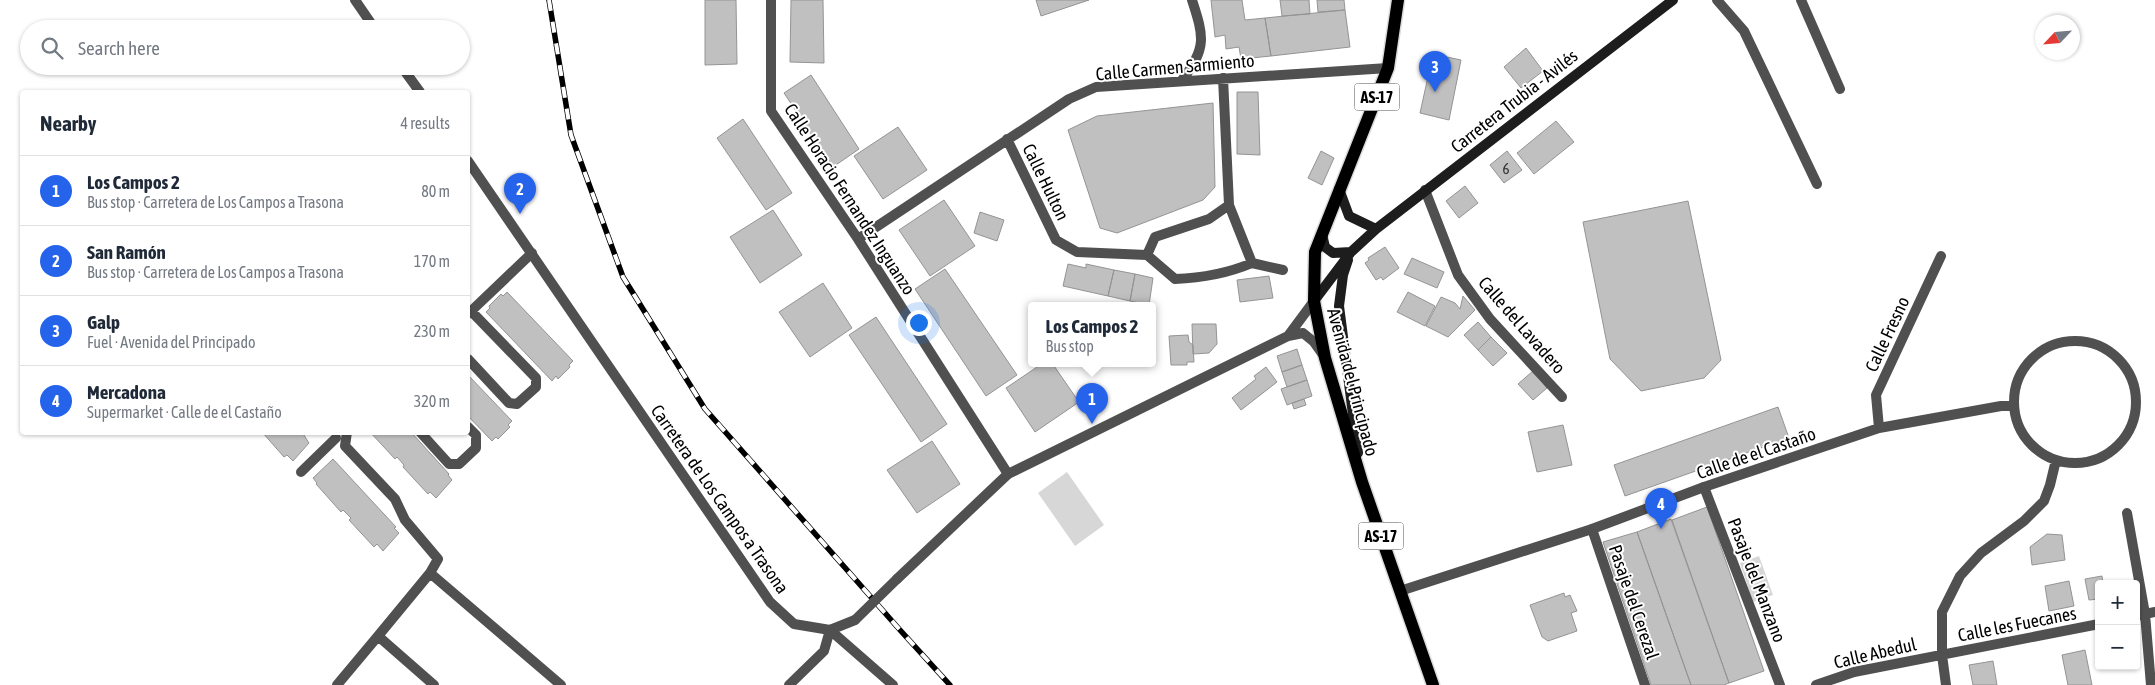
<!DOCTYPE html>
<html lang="en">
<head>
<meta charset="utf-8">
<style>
	body { margin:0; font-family:"Asap Condensed",sans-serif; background:#f2f2f3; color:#1f2937 }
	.controls { position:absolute; right:15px; bottom:15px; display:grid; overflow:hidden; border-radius:5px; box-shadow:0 1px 4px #0004 }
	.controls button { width:45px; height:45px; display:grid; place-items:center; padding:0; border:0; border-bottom:1px solid #e0e1e3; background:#fff; color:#1f2937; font:25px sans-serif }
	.compass { position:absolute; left:2035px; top:15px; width:45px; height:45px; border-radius:50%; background:#fff; box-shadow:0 1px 4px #0004; rotate:244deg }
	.you { position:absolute; left:918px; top:322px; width:18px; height:18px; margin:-12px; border:4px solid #fff; border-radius:50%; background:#1a73e8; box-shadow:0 0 0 8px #1a73e833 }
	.badge { display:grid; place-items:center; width:32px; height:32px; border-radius:50%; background:#2563eb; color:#fff; font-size:16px; font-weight:700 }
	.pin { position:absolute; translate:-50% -41px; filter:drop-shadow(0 1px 2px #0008) }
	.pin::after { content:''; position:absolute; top:26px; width:18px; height:15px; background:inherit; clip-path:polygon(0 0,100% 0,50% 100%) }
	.popup { position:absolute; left:1028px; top:302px; width:128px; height:65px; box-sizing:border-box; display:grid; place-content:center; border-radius:5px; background:#fff; filter:drop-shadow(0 1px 4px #0005); font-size:16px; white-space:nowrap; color:#747a83 }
	.popup b { font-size:19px; color:#1f2937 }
	.popup::after { content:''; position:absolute; left:50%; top:100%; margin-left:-10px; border:10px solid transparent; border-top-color:#fff }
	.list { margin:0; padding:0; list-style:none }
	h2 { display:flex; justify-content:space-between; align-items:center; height:65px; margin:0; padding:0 20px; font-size:21px }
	h2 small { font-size:16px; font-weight:400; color:#747a83 }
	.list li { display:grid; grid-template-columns:32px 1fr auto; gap:15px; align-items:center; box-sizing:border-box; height:70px; padding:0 20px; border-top:1px solid #e0e1e3 }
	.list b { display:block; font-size:19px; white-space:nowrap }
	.list p { margin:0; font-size:16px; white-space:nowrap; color:#747a83 }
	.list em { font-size:16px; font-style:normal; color:#747a83 }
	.icon { flex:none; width:28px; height:28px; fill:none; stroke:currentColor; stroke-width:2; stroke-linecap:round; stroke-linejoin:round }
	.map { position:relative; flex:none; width:2155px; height:685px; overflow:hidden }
	.search { position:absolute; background:#fff; box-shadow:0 1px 4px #0004; left:20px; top:20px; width:450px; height:55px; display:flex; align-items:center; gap:12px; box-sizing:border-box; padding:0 18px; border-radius:28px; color:#747a83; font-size:19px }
	.panel { position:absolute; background:#fff; box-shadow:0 1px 4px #0004; left:20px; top:90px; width:450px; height:345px; border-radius:5px }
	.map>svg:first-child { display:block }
	.green { fill:#d7d7d7 }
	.building { fill:#c0c0c0; stroke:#949494 }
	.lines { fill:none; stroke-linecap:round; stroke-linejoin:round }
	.primary-casing { stroke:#dbdbdb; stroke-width:15 }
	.pedestrian { stroke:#505050; stroke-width:10 }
	.minor { stroke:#505050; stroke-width:10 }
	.tertiary { stroke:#505050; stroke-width:10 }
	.secondary { stroke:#1d1d1d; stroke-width:10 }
	.primary { stroke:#000; stroke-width:12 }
	.rail-casing { stroke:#000; stroke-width:5.5 }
	.rail { stroke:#fff; stroke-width:4; stroke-dasharray:11; stroke-linecap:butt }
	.tertiary-bridge { stroke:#505050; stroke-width:10 }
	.labels { text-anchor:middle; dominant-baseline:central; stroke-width:4; stroke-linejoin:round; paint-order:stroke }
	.number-label { font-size:15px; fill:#303030 }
	.shield { fill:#fff; stroke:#4c4c4c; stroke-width:1 }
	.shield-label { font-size:16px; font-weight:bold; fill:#000 }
	.street-label { font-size:18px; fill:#000; stroke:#fff }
</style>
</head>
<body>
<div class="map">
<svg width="2155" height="685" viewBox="0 0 2155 685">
	<rect width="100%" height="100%" fill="#fff"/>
	<path class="green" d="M1067,472l37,53 -29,21 -37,-53z
		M1759,556l14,39 -20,7 -13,-39z"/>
	<path class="building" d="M705,0h31l1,64 -32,1z
		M791,0h32l1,63 -34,-1z
		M1036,0h53l-48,16z
		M1211,0h31l3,20 20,-2 6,38 -30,3 -2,-12 -13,2 -1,-14 -10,2z
		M1280,0h29l1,14 -28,2z
		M1317,0h27l1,10 -27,2z
		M1345,10l5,37 -79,9 -6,-38z
		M1526,48l17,23 -22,17 -17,-21z
		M1433,54l28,6 -12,60 -29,-7z
		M811,75l48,74 -26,18 -49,-74z
		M1237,92h21l2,63 -23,-1z
		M1213,103l2,84 -12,13 -86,33 -17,-5 -32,-98 29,-14z
		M743,119l49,74 -26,17 -49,-72z
		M1556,121l18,21 -40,32 -17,-21z
		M898,127l29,43 -44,29 -29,-43z
		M1321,151l13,7 -12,27 -14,-7z
		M1507,151l15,19 -18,13 -14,-18z
		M1465,186l13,17 -19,15 -13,-17z
		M944,200l31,46 -45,30 -31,-46z
		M1688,201l33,159 -17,18 -63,13 -31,-32 -27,-137z
		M773,210l29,45 -42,28 -30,-46z
		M980,212l24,8 -7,21 -23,-8z
		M1385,247l14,21 -16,12 -2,-3 -5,3 -11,-17 4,-3 -1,-2z
		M1412,258l32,14 -7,16 -33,-14z
		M1068,264l18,4v-4l28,6 -6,26 -45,-10z
		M945,269l72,106 -31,21 -71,-107z
		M1114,270l21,4 -5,27 -22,-5z
		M1135,274l18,4 -4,27 -19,-4z
		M1269,276l4,22 -33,4 -3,-22z
		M823,283l29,45 -42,29 -31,-45z
		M507,292l66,69 -4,4 1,2 -12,12 -2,-3 -4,5 -66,-69 4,-4 -1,-2 12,-12 2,2z
		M1408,292l27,14 -10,20 -28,-14z
		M1463,296l12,14 -27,27 -22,-11 15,-29 14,6 5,6z
		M876,317l71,107 -26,18 -72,-107z
		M1478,322l13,15 -13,13 -14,-15z
		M1192,324h24l1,20 -8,9 -16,1z
		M1188,335l1,7 4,3 1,17h-7v3h-16l-2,-29z
		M1491,337l16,16 -14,13 -15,-16z
		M1297,349l5,16 -20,7 -5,-16z
		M1043,363h9l27,39 -44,30 -29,-44z
		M1302,365l5,15 -20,7 -5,-15z
		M1266,367l11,15 -36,28 -9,-12 24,-19 -2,-3z
		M1533,371l14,17 -14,12 -15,-16z
		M468,375l44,46 -4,4 2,2 -12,12 -2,-2 -4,4 -24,-25z
		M1307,380l5,16 -25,9 -6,-16z
		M1304,399l2,6 -12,4 -2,-6z
		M1778,407l11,31 -164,58 -11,-31z
		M1563,425l9,40 -35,7 -9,-40z
		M262,432h40l7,11 -16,18 -6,-6 -3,2z
		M370,432h41l38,42 -1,1 4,5 -16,18 -6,-6 -2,2 -25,-27 1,-2 -7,-8 -2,2z
		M932,441l28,43 -43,29 -30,-43z
		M333,459l63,68 -2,1 5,5 -16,18 -6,-7 -3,3 -25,-27 2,-2 -8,-8 -2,2 -25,-28 1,-1 -4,-5z
		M1707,507l57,164 -35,12 -57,-163z
		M1671,519l58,164 -5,2h-33l-54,-153z
		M1637,532l54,153h-40l-48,-143z
		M2047,534l15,1 3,25 -33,5 -2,-18z
		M2102,576l1,8h-4v15l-10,1 -4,-21z
		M2069,581l5,25 -25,5 -4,-25z
		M1564,593l1,4 5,-2 7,16 -6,2 6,18 -29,10 -6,-4 -12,-32z
		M2085,650l7,35h-24l-6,-30z
		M1993,661l4,24h-24l-4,-20z"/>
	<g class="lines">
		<defs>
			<path id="primary" d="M1398,0l-10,68 -73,184 -1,49 11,57 37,124 71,203"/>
		</defs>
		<use href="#primary" class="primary-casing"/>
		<path class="pedestrian" d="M1704,487l76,198
			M1592,529l53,156"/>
		<path class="minor" d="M771,0v111l87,128 150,235
			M1717,0l27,31 73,153
			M1801,0l39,89
			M1182,80c25,-32 22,-43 10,-80
			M1007,139l49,101 21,12 70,3 28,24c28,-1 51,-5 77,-16l-23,-58
			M1425,190l33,85 32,44 72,78
			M858,239l211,-140 27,-12 292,-19
			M1147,255l8,-18 54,-18 20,-14 -6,-127
			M1252,263l31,7
			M468,314l64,-61
			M2014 402a61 61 0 1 1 122 0a61 61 0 1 1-122 0Z
			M468,359l41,44 8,1 19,-17v-9l-65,-67
			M1879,428l-3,-33 65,-139
			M347,432l-2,14 50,53 10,21 33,39 -8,14
			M420,432l29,32h10l17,-16v-13l-8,-8
			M301,472l35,-34
			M2127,513l18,101 6,71
			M1400,591l192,-62 112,-42 175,-59 122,-22h13
			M2136,616l19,-4
			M337,685l41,-49
			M434,685l-56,-49 52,-63 131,112
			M789,685l35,-34 6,-21 63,55
			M1816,685l38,-13 245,-48
			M1946,685l-4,-30v-43l18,-36 21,-23 43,-32 20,-20 6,-16 6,-25"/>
		<path class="tertiary" d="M355,0l20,29
			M401,66l19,26
			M468,161l302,441 24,22 36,6 25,-10
			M1288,336l26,-35
			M897,579l111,-105 280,-138 15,-3 11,9 10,14"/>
		<path class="secondary" d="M1339,189l10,27 27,13
			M1322,234l3,13 8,6 18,-1
			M1348,260l-5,15 -4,31 19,147
			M1314,301l37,-49 25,-23 297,-229"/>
		<use href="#primary" class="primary"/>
		<defs>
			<path id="rail" d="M549,0l22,135 52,142 82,132 195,221 50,55"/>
		</defs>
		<use href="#rail" class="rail-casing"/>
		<use href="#rail" class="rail"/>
		<path class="tertiary-bridge" d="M855,620l42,-41"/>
	</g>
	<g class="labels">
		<g class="number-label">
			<text x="1506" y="168">6</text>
		</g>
		<g class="shield">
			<rect x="1354.5" y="83.5" width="45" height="27" rx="4"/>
			<rect x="1358.5" y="522.5" width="45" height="27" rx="4"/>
		</g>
		<g class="shield-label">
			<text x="1377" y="97">AS-17</text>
			<text x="1381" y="536">AS-17</text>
		</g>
		<g class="street-label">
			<text transform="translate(1175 67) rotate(-5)">Calle Carmen Sarmiento</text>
			<text transform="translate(1514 101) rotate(-38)">Carretera Trubia - Avilés</text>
			<text transform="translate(1046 182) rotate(64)">Calle Hulton</text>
			<text transform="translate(850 199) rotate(57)">Calle Horacio Fernandez Inguanzo</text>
			<text transform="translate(1522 325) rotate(49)">Calle del Lavadero</text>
			<text transform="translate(1887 334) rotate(-65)">Calle Fresno</text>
			<text transform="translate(1353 382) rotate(75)">Avenida del Principado</text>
			<text transform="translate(1756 453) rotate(-19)">Calle de el Castaño</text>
			<text transform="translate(720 499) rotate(55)">Carretera de Los Campos a Trasona</text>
			<text transform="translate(1757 580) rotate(69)">Pasaje del Manzano</text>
			<text transform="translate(1634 602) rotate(71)">Pasaje del Cerezal</text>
			<text transform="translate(2017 624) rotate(-11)">Calle les Fuecanes</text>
			<text transform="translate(1875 653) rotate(-13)">Calle Abedul</text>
		</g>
	</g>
</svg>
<div class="controls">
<button>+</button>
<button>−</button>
</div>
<svg class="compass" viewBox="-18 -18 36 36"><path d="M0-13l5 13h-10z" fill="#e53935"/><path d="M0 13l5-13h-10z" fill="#747a83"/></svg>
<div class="you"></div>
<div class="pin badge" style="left:1092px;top:424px">1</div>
<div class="popup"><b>Los Campos 2</b>Bus stop</div>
<div class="pin badge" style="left:520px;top:214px">2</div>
<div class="pin badge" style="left:1435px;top:92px">3</div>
<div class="pin badge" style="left:1661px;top:529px">4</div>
<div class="search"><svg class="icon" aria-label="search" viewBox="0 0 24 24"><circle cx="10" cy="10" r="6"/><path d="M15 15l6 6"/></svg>Search here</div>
<section class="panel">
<h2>Nearby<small>4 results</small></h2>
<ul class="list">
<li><span class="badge">1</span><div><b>Los Campos 2</b><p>Bus stop · Carretera de Los Campos a Trasona</p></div><em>80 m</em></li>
<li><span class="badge">2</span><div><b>San Ramón</b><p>Bus stop · Carretera de Los Campos a Trasona</p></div><em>170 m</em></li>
<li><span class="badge">3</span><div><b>Galp</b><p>Fuel · Avenida del Principado</p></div><em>230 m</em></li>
<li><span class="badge">4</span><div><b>Mercadona</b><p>Supermarket · Calle de el Castaño</p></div><em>320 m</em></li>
</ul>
</section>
</div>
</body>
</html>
